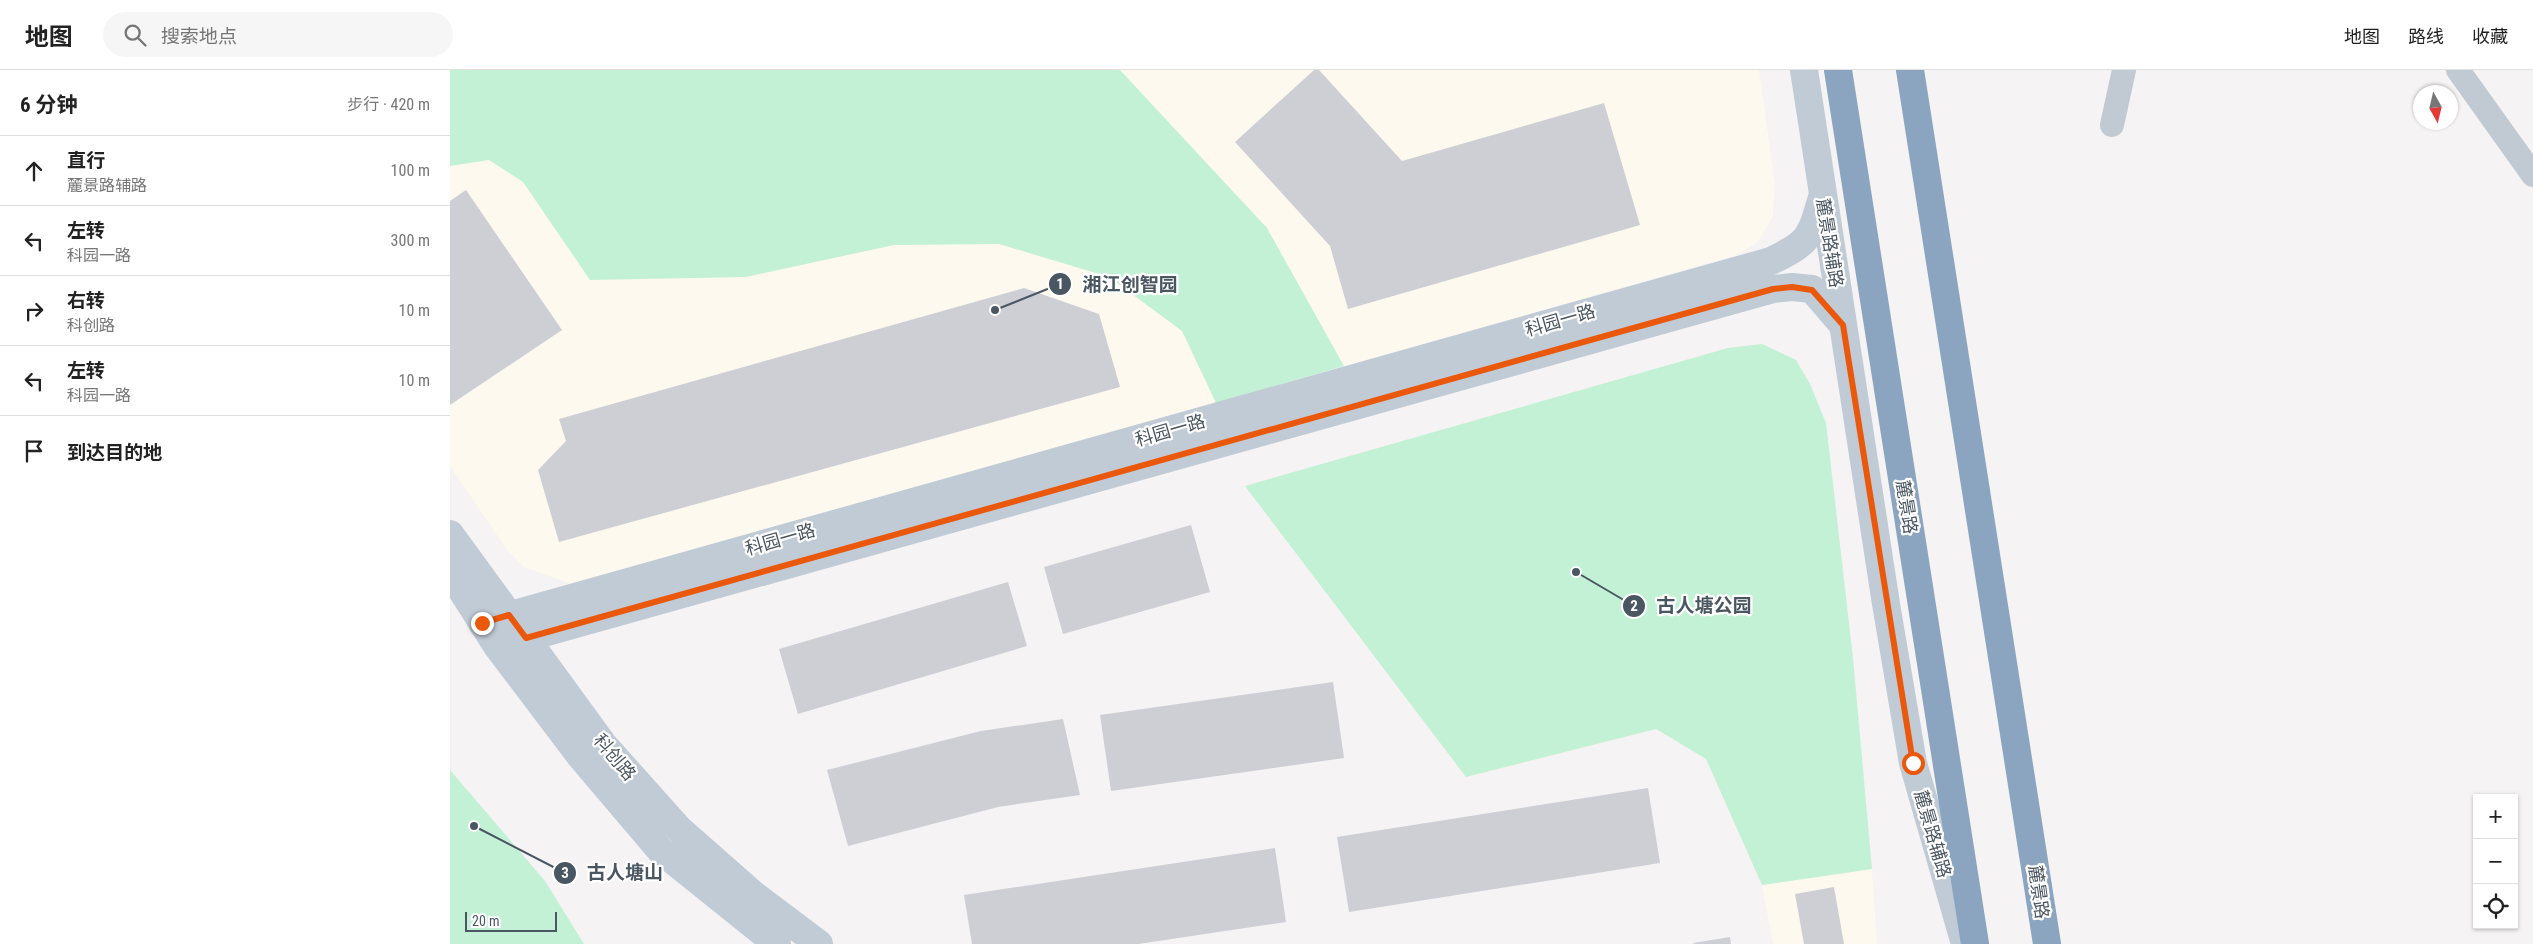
<!DOCTYPE html>
<html lang="zh">
<head>
<meta charset="utf-8">
<style>
	body { margin:0; font-family:"Roboto Condensed","Noto Sans SC",sans-serif; background:#f6f6f6; color:#222 }
	.controls { position:absolute; right:15px; bottom:15px; display:grid; overflow:hidden; border-radius:0px; box-shadow:0 1px 4px #0004 }
	.controls button { width:45px; height:45px; display:grid; place-items:center; padding:0; border:0; border-bottom:1px solid #e0e0e0; background:#fff; color:#222; font:25px sans-serif }
	.compass { position:absolute; left:1963px; top:15px; width:45px; height:45px; border-radius:50%; background:#fff; box-shadow:0 1px 4px #0004; rotate:172deg }
	.scale { position:absolute; left:15px; bottom:12px; width:92px; box-sizing:border-box; padding-left:5px; border:2px solid #4a5661; border-top:0; font-size:14px; line-height:18px; white-space:nowrap; color:#4a5661; -webkit-text-stroke:4px #fff; paint-order:stroke }
	.stop { position:absolute; width:15px; height:15px; margin:-11px; border:4px solid #ea580c; border-radius:50%; background:#fff }
	.stop.end { background:#ea580c; border-color:#fff; box-shadow:0 1px 5px #0008 }
	.list { margin:0; padding:0; list-style:none }
	h2 { display:flex; justify-content:space-between; align-items:center; height:65px; margin:0; padding:0 20px; font-size:21px }
	h2 small { font-size:16px; font-weight:400; color:#767676 }
	.list li { display:grid; grid-template-columns:32px 1fr auto; gap:15px; align-items:center; box-sizing:border-box; height:70px; padding:0 20px; border-top:1px solid #e0e0e0 }
	.list b { display:block; font-size:19px; white-space:nowrap }
	.list p { margin:0; font-size:16px; white-space:nowrap; color:#767676 }
	.list em { font-size:16px; font-style:normal; color:#767676 }
	.icon { flex:none; width:28px; height:28px; fill:none; stroke:currentColor; stroke-width:2; stroke-linecap:round; stroke-linejoin:round }
	.map { position:relative; flex:none; width:2083px; height:874px; overflow:hidden }
	header { display:flex; align-items:center; gap:30px; box-sizing:border-box; height:70px; padding:0 25px; background:#fff; border-bottom:1px solid #e0e0e0 }
	header strong { font-size:24px }
	nav { display:flex; gap:28px; margin-inline-start:auto; font-size:18px }
	.search { width:350px; height:45px; background:#f6f6f6; display:flex; align-items:center; gap:12px; box-sizing:border-box; padding:0 18px; border-radius:28px; color:#767676; font-size:19px }
	main { display:flex }
	aside { flex:1; background:#fff }
	.map>svg:first-child { display:block }
	.commercial { fill:#fdf9ef }
	.green { fill:#c3f1d5 }
	.building { fill:#cdcfd5 }
	.lines { fill:none; stroke-linecap:round; stroke-linejoin:round }
	.street { stroke:#c1cad2; stroke-width:24 }
	.secondary { stroke:#c1cbd6; stroke-width:28 }
	.highway { stroke:#8ba5c1; stroke-width:28 }
	.route { stroke:#ea580c; stroke-width:6 }
	.labels { text-anchor:middle; dominant-baseline:central; stroke-width:4.5; stroke-linejoin:round; paint-order:stroke }
	.street-label { font-size:18px; fill:#4a5661; stroke:#fff }
	.leader { fill:none; stroke:#4a5661; stroke-width:2 }
	.callout-dot { fill:#4a5661; stroke:#fff; stroke-width:2 }
	.mark-label { font-size:15px; text-anchor:middle; font-weight:bold; fill:#fff }
	.callout-label { font-size:19px; text-anchor:middle; font-weight:bold; fill:#4a5661; stroke:#fff; stroke-width:4.5; stroke-linejoin:round; paint-order:stroke }
</style>
</head>
<body>
<header>
<strong>地图</strong>
<div class="search"><svg class="icon" aria-label="search" viewBox="0 0 24 24"><circle cx="10" cy="10" r="6"/><path d="M15 15l6 6"/></svg>搜索地点</div>
<nav><a>地图</a><a>路线</a><a>收藏</a></nav>
</header>
<main>
<aside>
<h2>6 分钟<small>步行 · 420 m</small></h2>
<ul class="list">
<li><svg class="icon" aria-label="ahead" viewBox="0 0 24 24"><path d="M12 20V5M6 11l6-6 6 6"/></svg><div><b>直行</b><p>麓景路辅路</p></div><em>100 m</em></li>
<li><svg class="icon" aria-label="left" viewBox="0 0 24 24"><path d="M17 20v-9H6M10 6l-5 5 5 5"/></svg><div><b>左转</b><p>科园一路</p></div><em>300 m</em></li>
<li><svg class="icon" aria-label="right" viewBox="0 0 24 24"><path d="M7 20v-9h11M14 6l5 5-5 5"/></svg><div><b>右转</b><p>科创路</p></div><em>10 m</em></li>
<li><svg class="icon" aria-label="left" viewBox="0 0 24 24"><path d="M17 20v-9H6M10 6l-5 5 5 5"/></svg><div><b>左转</b><p>科园一路</p></div><em>10 m</em></li>
<li><svg class="icon" aria-label="arrive" viewBox="0 0 24 24"><path d="M6 21V4h12l-3 4 3 4H6"/></svg><div><b>到达目的地</b></div></li>
</ul>
</aside>
<div class="map">
<svg width="2083" height="874" viewBox="0 0 2083 874">
	<rect width="100%" height="100%" fill="#f5f3f3"/>
	<path class="commercial" d="M0,0h1309l16,114 -2,32 -15,26 -21,13 -1163,330 -50,-18 -16,-16 -58,-85z
		M1422,799l5,75h-104l-11,-59z"/>
	<path class="green" d="M0,0h670l147,158 77,138 -128,37 -34,-72 -73,-54 -110,-33 -105,1 -148,32 -156,3 -67,-98 -34,-22 -39,6z
		M1312,274l34,16 14,24 16,39 27,235 19,211 -110,16 -56,-126 -50,-30 -190,48 -221,-291 483,-138z
		M0,700l95,111 39,63h-134z"/>
	<path class="building" d="M864,0h5l83,91 202,-58 36,122 -292,84 -18,-63 -95,-104z
		M16,120l96,140 -112,75v-204z
		M574,218l75,26 21,73 -561,155 -21,-72 28,-29 -7,-22z
		M741,455l19,67 -147,42 -19,-67z
		M558,512l19,64 -229,68 -19,-65z
		M883,612l11,76 -233,33 -11,-76z
		M613,649l17,76 -82,12 -150,39 -21,-76 154,-39z
		M1198,718l12,75 -311,49 -12,-75z
		M825,778l11,74 -148,22h-166l-8,-49z
		M1384,817l10,57h-40l-9,-50z
		M1280,867l1,7h-37l-1,-1z"/>
	<g class="lines">
		<path class="street" d="M2008,0l75,105
			M1662,55l12,-55"/>
		<path class="secondary" d="M1354,0l82,534 27,159 52,181
			M0,464l153,210 76,85 75,66 65,49
			M0,502l47,74 84,111 79,93 117,94
			M32,553l1289,-362c41,-20 39,-24 52,-67
			M47,576l1276,-357 19,-2 20,2 31,36"/>
		<path class="highway" d="M1388,0l137,874
			M1460,0l137,874"/>
	</g>
	<g class="lines">
		<path class="route" d="M32,553l27,-8 17,23 1247,-349 19,-2 20,3 31,35 70,438"/>
	</g>
	<g class="labels">
		<g class="street-label">
			<text transform="translate(1380 173) rotate(81)">麓景路辅路</text>
			<text transform="translate(1110 250) rotate(-16)">科园一路</text>
			<text transform="translate(720 360) rotate(-16)">科园一路</text>
			<text transform="translate(1457 437) rotate(81)">麓景路</text>
			<text transform="translate(330 469) rotate(-16)">科园一路</text>
			<text transform="translate(165 687) rotate(50)">科创路</text>
			<text transform="translate(1483 764) rotate(74)">麓景路辅路</text>
			<text transform="translate(1589 822) rotate(82)">麓景路</text>
		</g>
	</g>
	<path class="leader" d="M545 240L610 214M1126 502L1184 536M24 756L115 803"/>
	<g class="callout-dot">
		<circle cx="545" cy="240" r="5"/>
		<circle cx="1126" cy="502" r="5"/>
		<circle cx="24" cy="756" r="5"/>
		<circle cx="610" cy="214" r="12"/>
		<circle cx="1184" cy="536" r="12"/>
		<circle cx="115" cy="803" r="12"/>
	</g>
	<g class="mark-label">
		<text x="610" y="219">1</text>
		<text x="1184" y="541">2</text>
		<text x="115" y="808">3</text>
	</g>
	<g class="callout-label">
		<text x="680" y="221">湘江创智园</text>
		<text x="1254" y="542">古人塘公园</text>
		<text x="175" y="809">古人塘山</text>
	</g>
</svg>
<div class="controls">
<button>+</button>
<button>−</button>
<button><svg class="icon" aria-label="locate" viewBox="0 0 24 24"><circle cx="12" cy="12" r="6"/><path d="M12 2v4M12 18v4M2 12h4M18 12h4"/></svg></button>
</div>
<svg class="compass" viewBox="-18 -18 36 36"><path d="M0-13l5 13h-10z" fill="#e53935"/><path d="M0 13l5-13h-10z" fill="#767676"/></svg>
<div class="scale">20 m</div>
<div class="stop" style="left:1463px;top:693px"></div>
<div class="stop end" style="left:32px;top:553px"></div>
</div>
</main>
</body>
</html>
